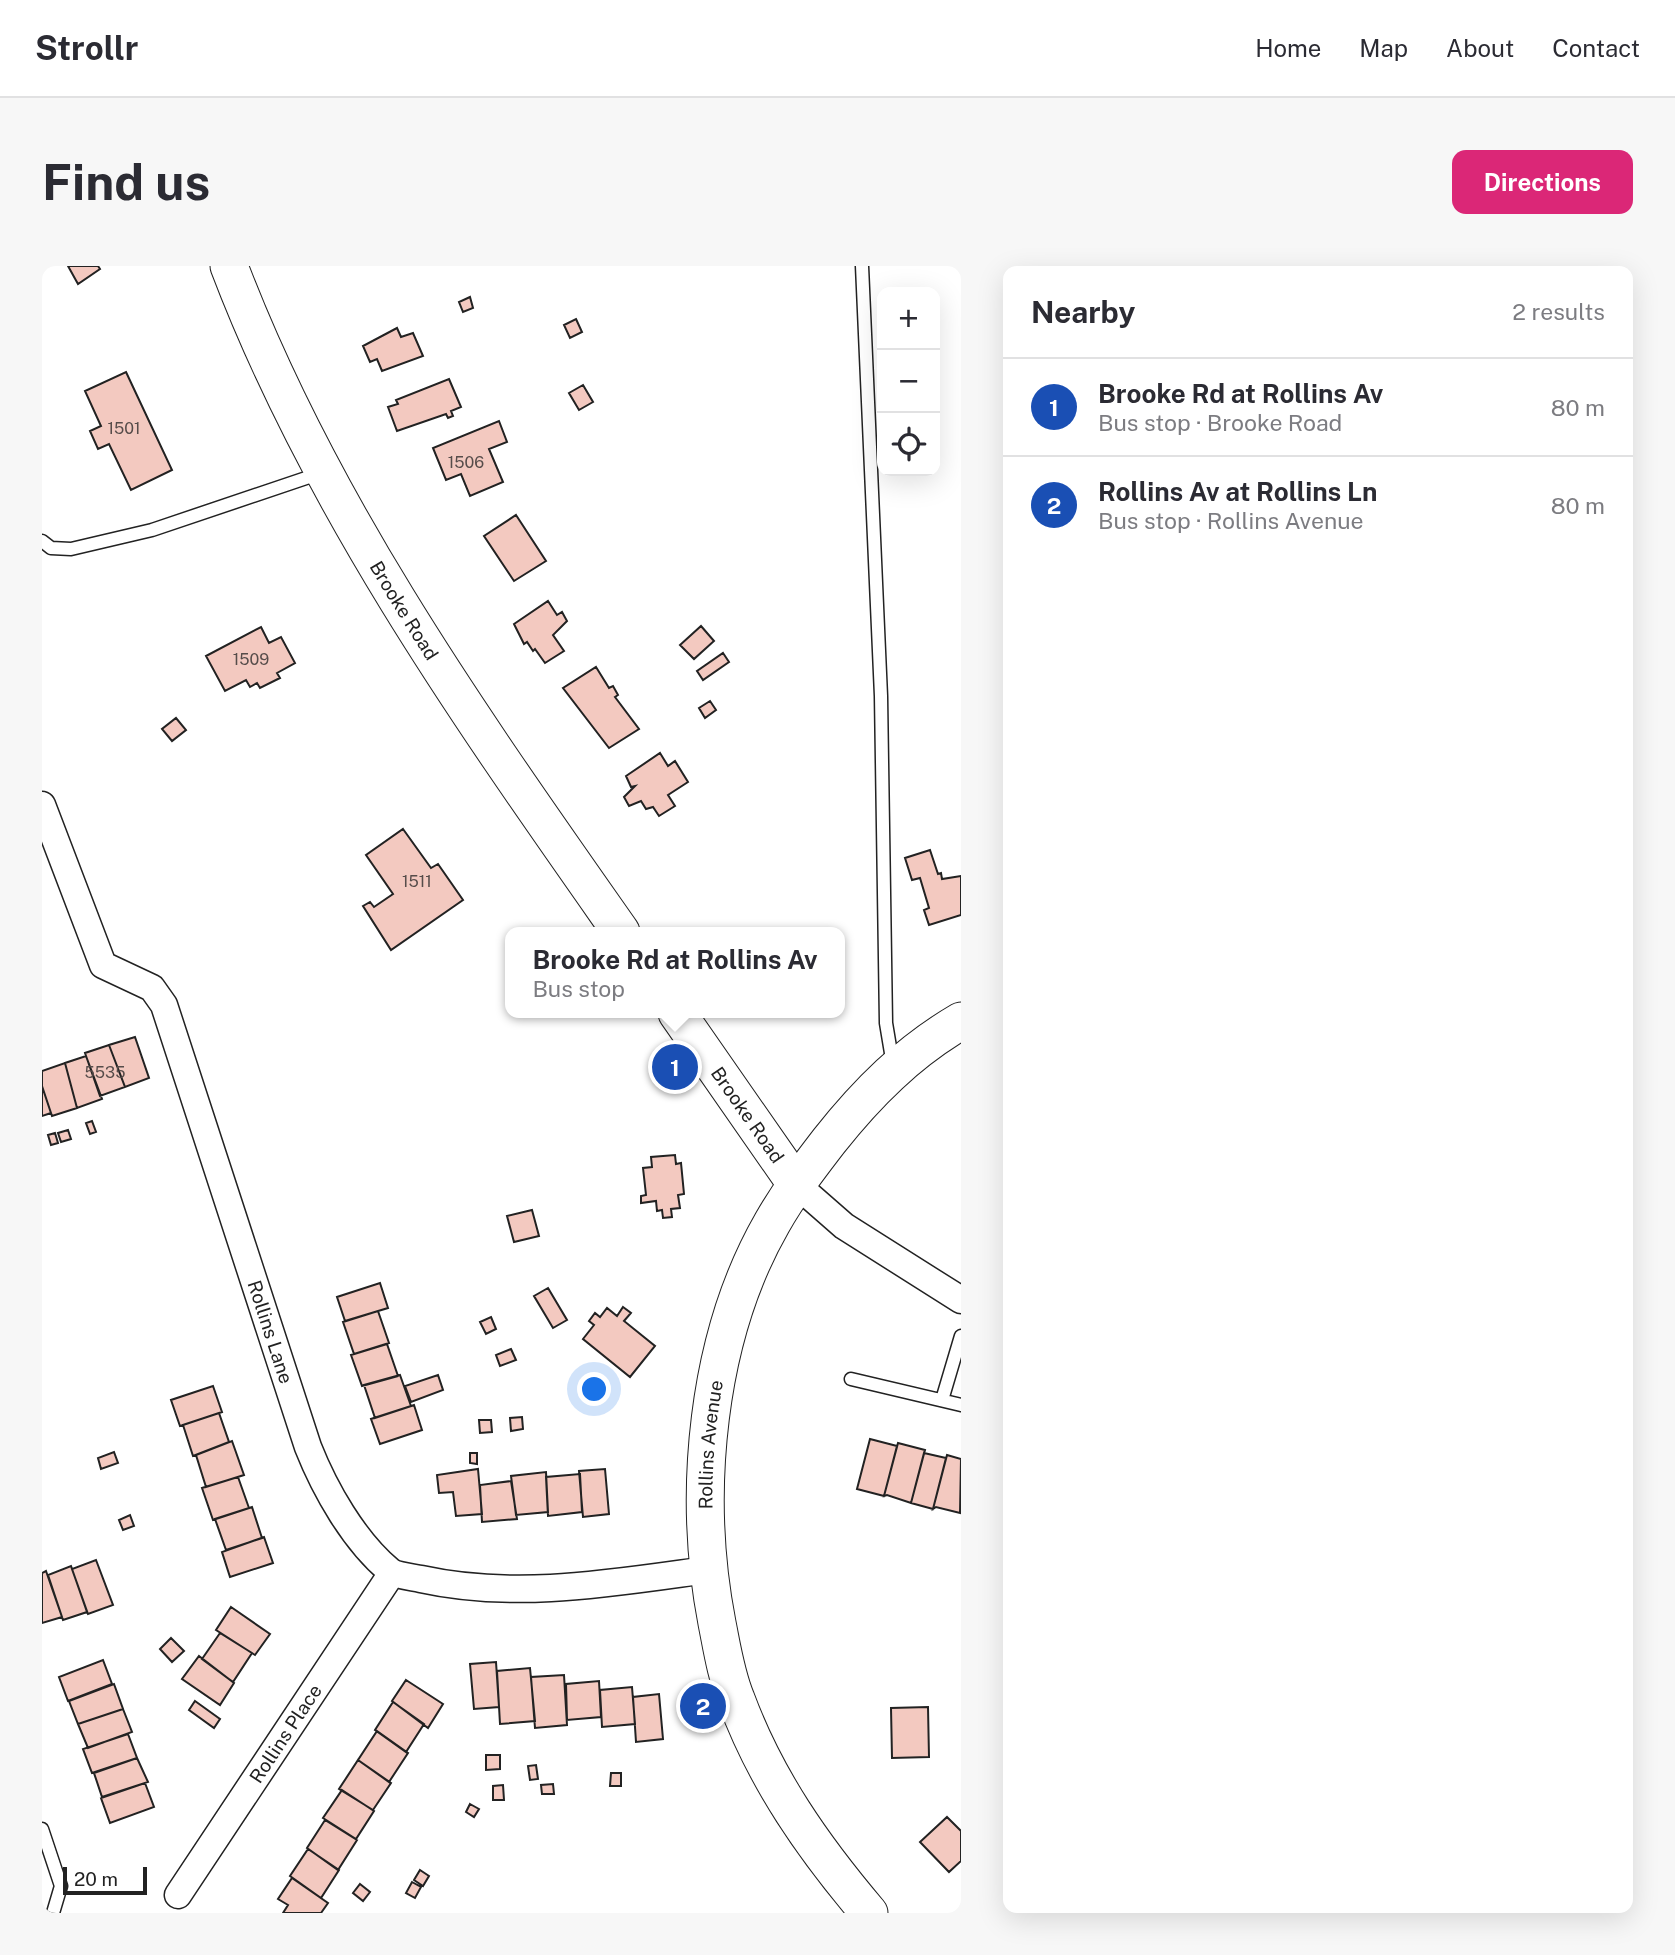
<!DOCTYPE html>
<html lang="en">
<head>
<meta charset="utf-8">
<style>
	body { margin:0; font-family:"Public Sans",sans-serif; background:#f7f7f7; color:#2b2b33 }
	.controls { position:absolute; right:21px; top:21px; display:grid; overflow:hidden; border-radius:14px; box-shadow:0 7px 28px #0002 }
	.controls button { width:63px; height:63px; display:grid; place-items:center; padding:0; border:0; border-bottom:2px solid #e1e1e2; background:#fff; color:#2b2b33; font:35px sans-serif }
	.scale { position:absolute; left:21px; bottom:18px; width:84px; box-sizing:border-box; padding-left:7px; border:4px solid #222; border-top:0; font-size:19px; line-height:24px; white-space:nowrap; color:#222; -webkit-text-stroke:5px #fff; paint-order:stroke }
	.you { position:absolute; left:553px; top:1124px; width:24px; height:24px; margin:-18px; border:5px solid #fff; border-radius:50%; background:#1a73e8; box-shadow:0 0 0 10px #1a73e833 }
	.badge { display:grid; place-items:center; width:46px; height:46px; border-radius:50%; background:#db2777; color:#fff; font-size:23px; font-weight:700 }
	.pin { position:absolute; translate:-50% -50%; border:4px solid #fff; box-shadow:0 2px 7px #0006 }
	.popup { position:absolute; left:463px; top:661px; width:340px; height:91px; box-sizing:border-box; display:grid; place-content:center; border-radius:14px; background:#fff; filter:drop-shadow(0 2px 5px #0005); font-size:23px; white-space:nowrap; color:#7c7c81 }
	.popup b { font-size:26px; color:#2b2b33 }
	.popup::after { content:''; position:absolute; left:50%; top:100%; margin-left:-14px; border:14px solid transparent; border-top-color:#fff }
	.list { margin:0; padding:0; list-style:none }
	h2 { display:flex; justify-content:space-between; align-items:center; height:91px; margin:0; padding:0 28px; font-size:30px }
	h2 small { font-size:23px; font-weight:400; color:#7c7c81 }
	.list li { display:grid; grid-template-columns:46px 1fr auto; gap:21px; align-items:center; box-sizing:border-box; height:98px; padding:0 28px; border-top:2px solid #e1e1e2 }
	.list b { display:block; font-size:26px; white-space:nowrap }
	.list p { margin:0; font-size:23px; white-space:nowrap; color:#7c7c81 }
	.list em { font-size:23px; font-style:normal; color:#7c7c81 }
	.icon { flex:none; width:38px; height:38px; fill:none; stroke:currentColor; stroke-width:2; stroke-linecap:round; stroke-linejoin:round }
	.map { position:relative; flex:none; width:919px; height:1647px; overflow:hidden; border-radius:14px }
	header { display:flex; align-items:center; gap:42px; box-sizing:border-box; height:98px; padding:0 35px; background:#fff; border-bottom:2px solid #e1e1e2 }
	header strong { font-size:33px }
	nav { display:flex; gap:38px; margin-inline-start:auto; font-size:24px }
	.intro { display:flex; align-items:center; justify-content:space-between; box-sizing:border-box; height:168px; padding:0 42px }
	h1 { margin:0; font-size:49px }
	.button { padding:18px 32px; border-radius:14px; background:#db2777; color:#fff; font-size:24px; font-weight:700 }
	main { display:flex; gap:42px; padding:0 42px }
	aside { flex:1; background:#fff; border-radius:14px; box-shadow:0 7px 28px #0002 }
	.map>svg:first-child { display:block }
	.building { fill:#f3c9c0; stroke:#222; stroke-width:2 }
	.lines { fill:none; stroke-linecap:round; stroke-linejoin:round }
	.lane-casing { stroke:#222; stroke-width:15 }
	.street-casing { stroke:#222; stroke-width:29 }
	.secondary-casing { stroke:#222; stroke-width:39 }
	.lane { stroke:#fff; stroke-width:12 }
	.street { stroke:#fff; stroke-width:26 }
	.secondary { stroke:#fff; stroke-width:37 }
	.labels { text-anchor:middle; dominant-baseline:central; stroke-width:5; stroke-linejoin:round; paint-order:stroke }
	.number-label { font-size:16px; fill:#564c4a }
	.street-label { font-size:19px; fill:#222; stroke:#fff }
</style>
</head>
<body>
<header>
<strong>Strollr</strong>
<nav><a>Home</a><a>Map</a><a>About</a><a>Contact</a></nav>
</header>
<div class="intro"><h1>Find us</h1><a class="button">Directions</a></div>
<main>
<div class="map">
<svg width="919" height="1647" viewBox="0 0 919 1647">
	<rect width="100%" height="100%" fill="#fff"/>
	<path class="building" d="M26,0h30l2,3 -22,15z
		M428,31l3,11 -10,4 -4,-10z
		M534,53l6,13 -12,6 -6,-13z
		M355,62l4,9 12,-4 10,23 -41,15 -5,-12 -7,3 -7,-16z
		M84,106l46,98 -41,20 -22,-46 -11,5 -8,-18 11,-5 -16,-35z
		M407,113l12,28 -10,4 2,5 -5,2 -2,-4 -49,17 -9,-24 10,-3 -2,-4z
		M541,119l10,17 -14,8 -10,-17z
		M457,155l8,21 -18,7 14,33 -33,14 -9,-22 -15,6 -13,-32z
		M474,249l30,46 -32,20 -30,-45z
		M506,335l9,14 5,-3 5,9 -14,14 11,16 -19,12 -10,-14 -2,2 -6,-9 -3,2 -10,-20z
		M659,360l13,15 -20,18 -14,-14z
		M219,361l8,16 12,-6 14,26 -18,10 3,5 -20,10 -3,-5 -7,4 -4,-7 -21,11 -19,-35z
		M681,387l6,9 -26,18 -6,-9z
		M554,401l13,21 4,-2 5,9 -3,2 24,32 -30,19 -46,-60z
		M668,435l6,9 -11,8 -6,-10z
		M134,452l10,12 -14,11 -10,-12z
		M618,487l8,13 7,-5 13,21 -20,13 7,11 -16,10 -6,-9 -7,2 -5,-8 -12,5 -5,-9 11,-11 -4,1 -5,-11z
		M361,563l28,39 7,-4 25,36 -72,50 -28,-44 7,-4 4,5 19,-13 -27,-39z
		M888,584l8,24 3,-1 1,6 19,-3v39l-32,10 -5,-15 5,-2 -9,-30 -8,2 -7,-22z
		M93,771l14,41 -24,9 -16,-42z
		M67,779l16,42 -25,9 -15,-43z
		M44,790l16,43 -25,9 -12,-45z
		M23,797l12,45 -25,8 -10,-30v-15z
		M0,820l9,27 -9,3z
		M50,855l4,11 -6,2 -4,-11z
		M26,864l3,9 -10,3 -3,-9z
		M13,867l3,10 -7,2 -3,-10z
		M633,889l1,9 5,-1 3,31 -6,1 2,13 -9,1 1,8 -9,1 -1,-8 -5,1 -1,-10 -15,2v-7l5,-1 -3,-27 9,-1 -1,-10z
		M490,944l7,26 -25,6 -7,-26z
		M338,1017l8,25 -43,13 -8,-24z
		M506,1022l19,32 -14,8 -19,-32z
		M581,1041l8,6 -7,8 31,25 -25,31 -47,-38 11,-14 -5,-4 6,-8 5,4 7,-9 10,8z
		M336,1045l11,32 -35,11 -11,-32z
		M449,1051l5,12 -10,5 -6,-12z
		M345,1078l11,32 -36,10 -11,-31z
		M469,1083l5,11 -16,6 -4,-11z
		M358,1109l11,31 -36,12 -11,-33z
		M396,1109l5,15 -32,12 -6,-16z
		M171,1120l9,26 -42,14 -9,-26z
		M372,1139l8,25 -42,14 -9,-25z
		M177,1147l10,29 -36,14 -10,-31z
		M480,1151l1,12 -12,2 -1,-13z
		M437,1154h12l1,12 -12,1z
		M828,1173l27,7 -13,50 -27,-7z
		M190,1175l12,34 -38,12 -10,-32z
		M856,1177l27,7 -14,53 -24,-8 -3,1z
		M72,1186l4,11 -17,6 -3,-11z
		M428,1187h7v11l-7,-1z
		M882,1187l22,5 -13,51 -22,-6z
		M905,1189l14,4 -1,54 -24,-6 -3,2z
		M436,1203l4,45 -26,2 -3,-24 -14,1 -2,-18z
		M563,1203l4,45 -26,3 -4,-46z
		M504,1206l2,40 -32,3 -5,-39z
		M538,1208l2,38 -34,4 -2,-39z
		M196,1211l11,31 -36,12 -11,-32z
		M469,1215l6,38 -35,3 -2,-37z
		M210,1241l10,31 -36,12 -11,-31z
		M88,1249l4,11 -11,4 -4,-10z
		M222,1271l9,26 -43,14 -8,-25z
		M54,1294l17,45 -25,9 -16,-45z
		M29,1300l16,46 -24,8 -15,-45z
		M4,1305l16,46 -20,6v-50z
		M189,1341l39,27 -15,21 -39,-25z
		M178,1367l32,20 -19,29 -31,-23z
		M129,1372l13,13 -12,11 -12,-13z
		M157,1390l35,27 -14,22 -38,-26z
		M61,1394l9,24 -44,17 -9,-24z
		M454,1396l3,45 -25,2 -4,-45z
		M488,1402l5,53 -35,3 -3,-53z
		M522,1409l3,50 -32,3 -4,-51z
		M364,1414l37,24 -15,24 -36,-27z
		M557,1415l2,36 -34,3 -1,-36z
		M72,1418l9,25 -45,15 -9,-23z
		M590,1421l3,37 -33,3 -2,-37z
		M617,1428l4,45 -27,3 -3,-45z
		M153,1435l25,18 -6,9 -25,-18z
		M351,1436l31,22 -18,28 -31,-22z
		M886,1441l1,50 -37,1 -1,-50z
		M81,1443l9,23 -44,16 -10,-24z
		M335,1465l31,22 -19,29 -31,-22z
		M86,1468l9,24 -45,15 -9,-24z
		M444,1489h14v14l-14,1z
		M95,1492l11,24 -46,15 -8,-24z
		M316,1494l33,23 -18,27 -34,-21z
		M494,1499l2,14 -8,1 -2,-14z
		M569,1507h10v13h-11z
		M103,1517l9,24 -44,16 -9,-25z
		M511,1518l1,10h-12l-1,-9z
		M461,1519l1,15h-11v-14z
		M300,1524l32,21 -18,28 -33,-21z
		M428,1538l9,5 -5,8 -8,-5z
		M905,1551l14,14v30l-12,11 -29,-30z
		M283,1554l32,20 -19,30 -31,-22z
		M266,1583l31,21 -18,28 -31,-22z
		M378,1604l9,6 -6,10 -9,-6z
		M250,1612l36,25 -7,10h-38l5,-8 -10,-6z
		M370,1616l9,5 -6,11 -9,-5z
		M318,1618l10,8 -7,9 -10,-8z"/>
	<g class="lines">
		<defs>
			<path id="lane" d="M820,0l19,430 5,327 7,42
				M0,275l9,7 20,1 81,-19 169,-57
				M809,1113l110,26
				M900,1134l19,-64
				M0,1563l19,57 -8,27"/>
			<g id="street">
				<path id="s1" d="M0,539l61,160 49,23 12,17 144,442c17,43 46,94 82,124 7,5 22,6 31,8 95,21 191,4 286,-9"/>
				<path d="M754,918l48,42 117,74"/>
				<path id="s2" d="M136,1629l214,-322"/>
			</g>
			<g id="secondary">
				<path id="s3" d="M187,0c92,242 244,455 392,666"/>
				<path id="s4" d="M635,747l119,171"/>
				<path id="s5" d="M827,1647c-56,-66 -103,-133 -133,-214 -10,-24 -14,-51 -19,-76 -25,-129 -11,-285 55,-400 17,-30 37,-56 57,-82 38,-48 79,-89 132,-120"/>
			</g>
		</defs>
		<use href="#lane" class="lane-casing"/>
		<use href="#street" class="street-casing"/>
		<use href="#secondary" class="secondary-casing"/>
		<use href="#lane" class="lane"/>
		<use href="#street" class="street"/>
		<use href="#secondary" class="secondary"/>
	</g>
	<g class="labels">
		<g class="number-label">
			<text x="82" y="162">1501</text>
			<text x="424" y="196">1506</text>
			<text x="209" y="393">1509</text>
			<text x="375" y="615">1511</text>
			<text x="63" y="806">5535</text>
		</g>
		<g class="street-label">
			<text stroke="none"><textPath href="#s3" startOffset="387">Brooke Road</textPath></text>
			<text stroke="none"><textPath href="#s4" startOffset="124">Brooke Road</textPath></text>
			<text stroke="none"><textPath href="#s1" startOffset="590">Rollins Lane</textPath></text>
			<text stroke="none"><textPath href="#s5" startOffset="511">Rollins Avenue</textPath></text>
			<text stroke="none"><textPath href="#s2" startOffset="194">Rollins Place</textPath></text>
		</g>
	</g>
</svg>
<div class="controls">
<button>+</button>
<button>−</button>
<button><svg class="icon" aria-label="locate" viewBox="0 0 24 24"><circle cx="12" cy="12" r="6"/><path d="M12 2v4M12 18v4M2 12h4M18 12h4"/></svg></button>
</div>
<div class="scale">20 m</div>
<div class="you"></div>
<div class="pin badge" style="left:633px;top:801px;background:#1a4fb4">1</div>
<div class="popup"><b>Brooke Rd at Rollins Av</b>Bus stop</div>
<div class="pin badge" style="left:661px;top:1440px;background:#1a4fb4">2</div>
</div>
<aside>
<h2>Nearby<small>2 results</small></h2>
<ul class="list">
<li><span class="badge" style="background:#1a4fb4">1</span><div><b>Brooke Rd at Rollins Av</b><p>Bus stop · Brooke Road</p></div><em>80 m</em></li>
<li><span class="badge" style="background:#1a4fb4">2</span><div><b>Rollins Av at Rollins Ln</b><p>Bus stop · Rollins Avenue</p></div><em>80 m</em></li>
</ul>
</aside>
</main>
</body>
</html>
